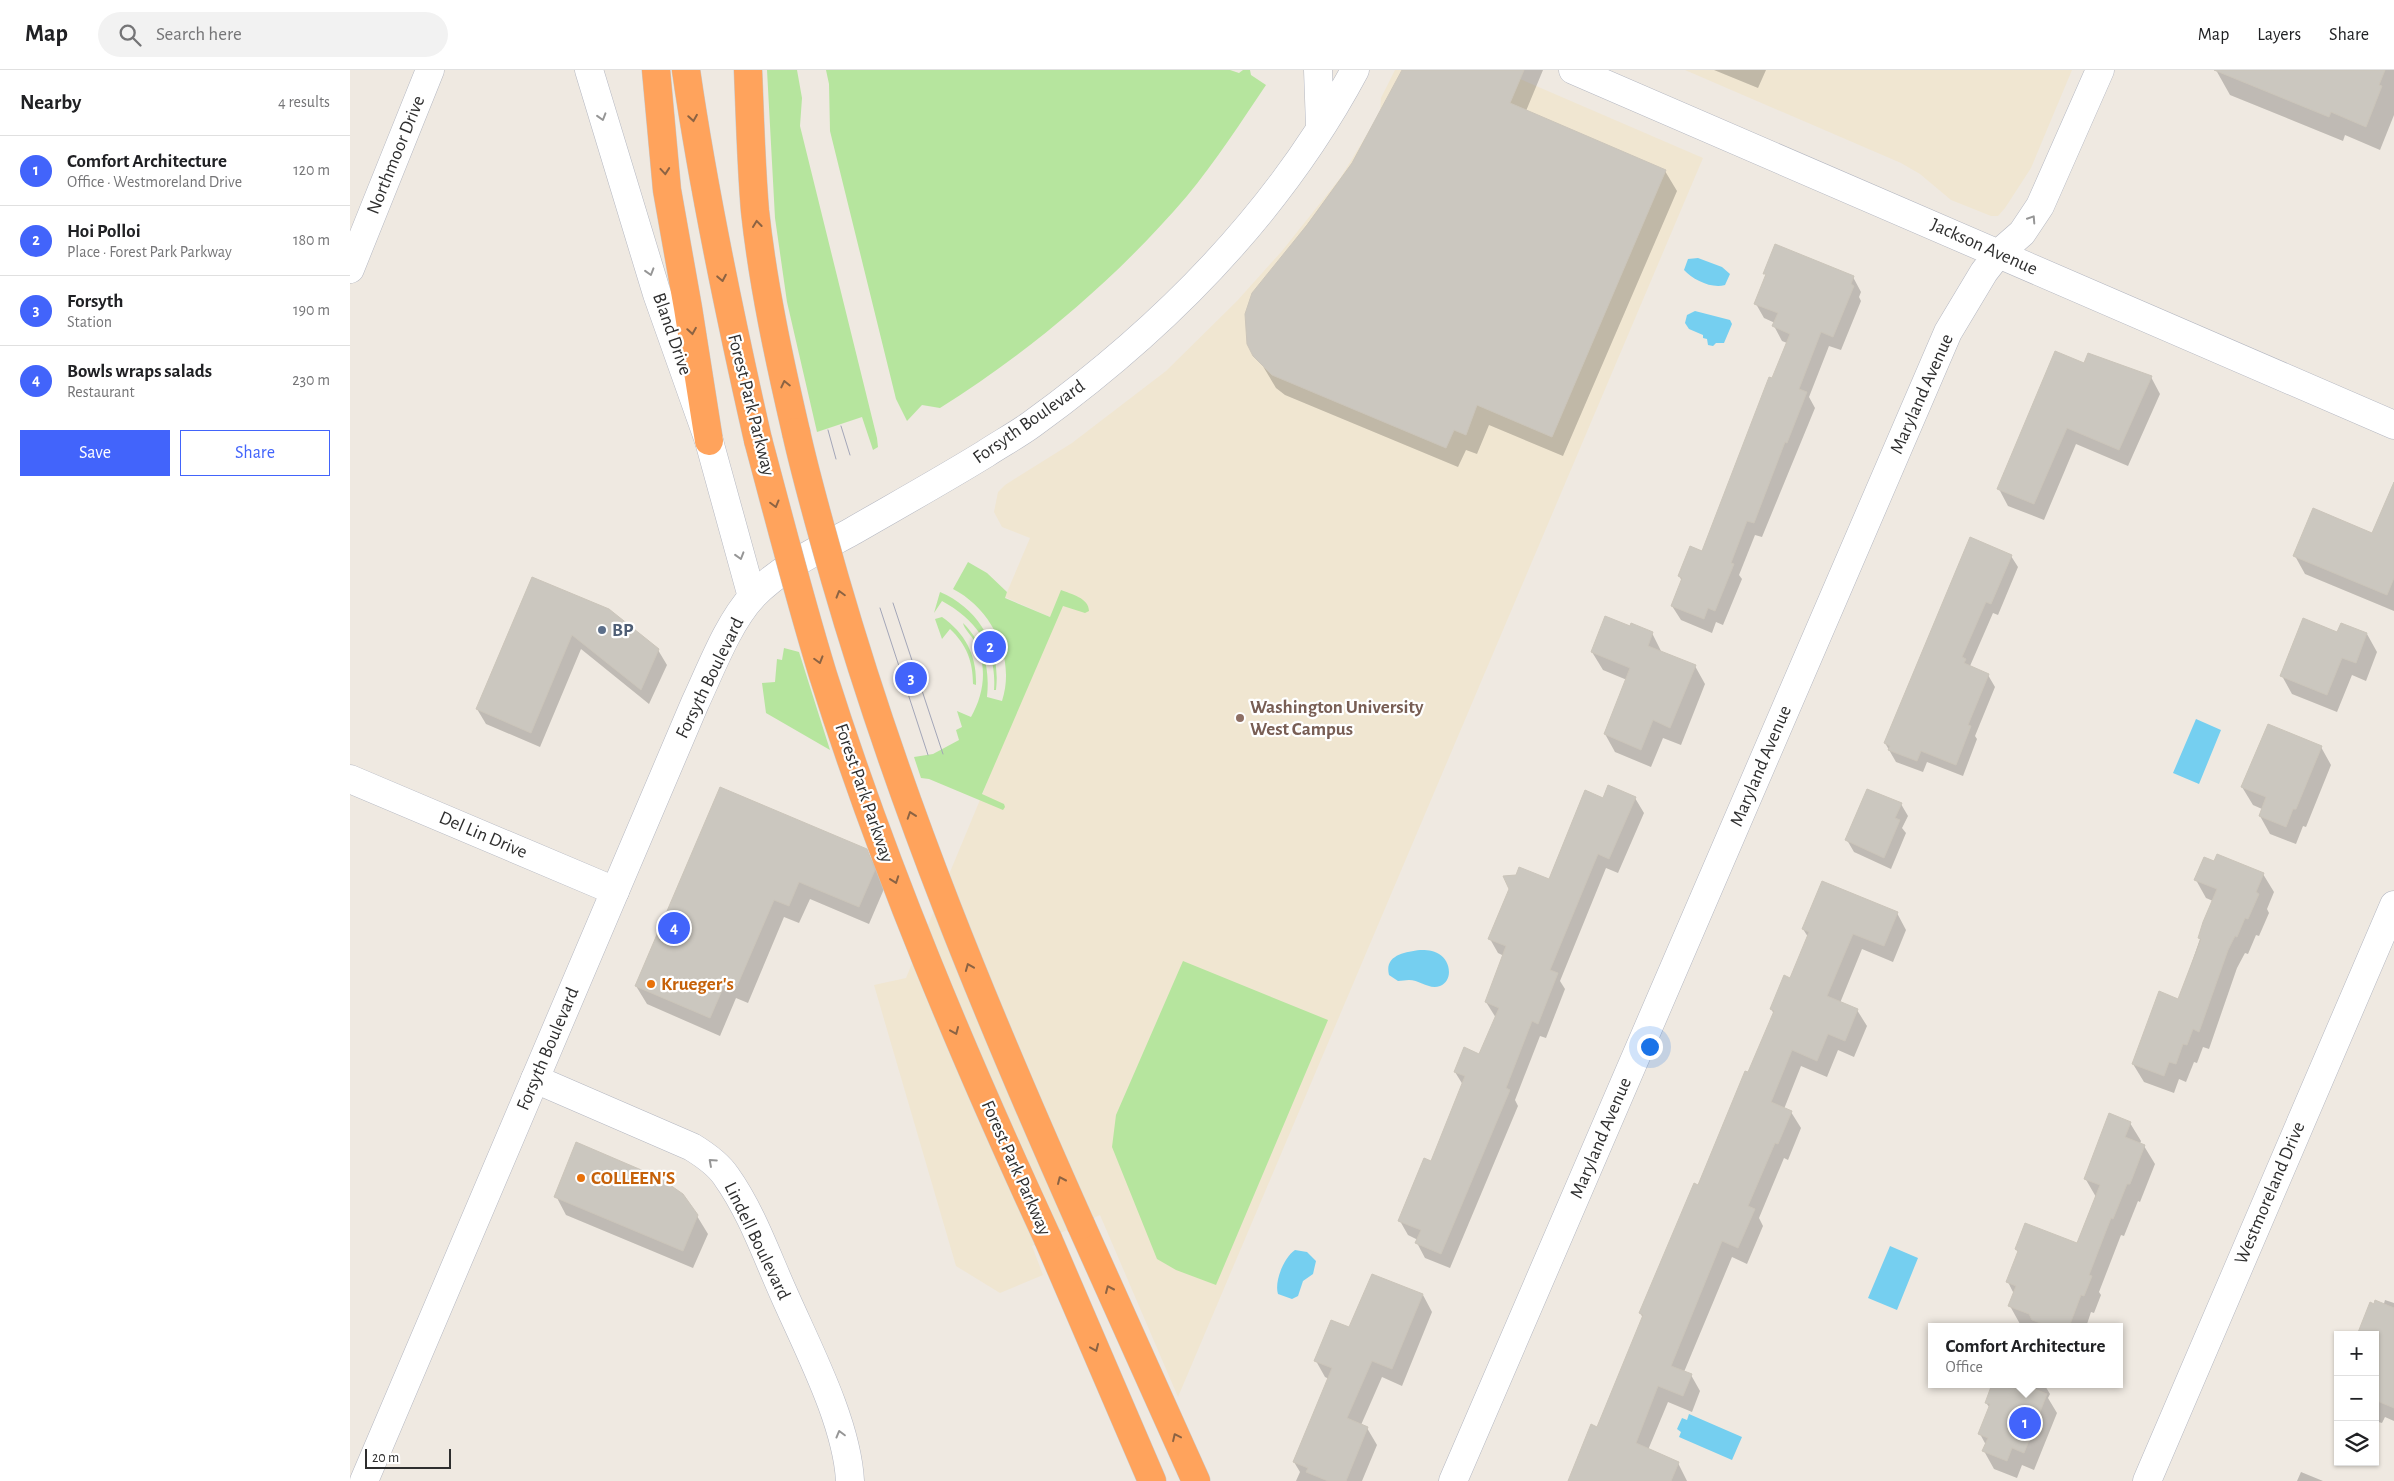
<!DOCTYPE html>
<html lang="en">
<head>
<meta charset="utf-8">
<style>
	body { margin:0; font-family:"Alegreya Sans",sans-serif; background:#f2f2f2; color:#202124 }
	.controls { position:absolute; right:15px; bottom:15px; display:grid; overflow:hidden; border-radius:0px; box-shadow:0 1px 4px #0004 }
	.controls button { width:45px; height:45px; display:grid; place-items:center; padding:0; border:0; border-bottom:1px solid #e0e0e0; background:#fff; color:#202124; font:25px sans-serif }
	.scale { position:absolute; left:15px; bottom:12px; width:86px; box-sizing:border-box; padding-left:5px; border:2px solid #2e2e2e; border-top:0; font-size:14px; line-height:18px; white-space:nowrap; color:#2e2e2e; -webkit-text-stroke:4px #fff; paint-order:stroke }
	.you { position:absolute; left:1299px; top:976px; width:18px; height:18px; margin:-12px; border:4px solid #fff; border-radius:50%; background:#1a73e8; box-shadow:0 0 0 8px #1a73e833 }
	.badge { display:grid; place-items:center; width:32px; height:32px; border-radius:50%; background:#4264fb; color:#fff; font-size:16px; font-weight:700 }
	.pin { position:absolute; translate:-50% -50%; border:2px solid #fff; box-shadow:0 1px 5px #0006 }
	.popup { position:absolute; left:1578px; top:1253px; width:195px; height:65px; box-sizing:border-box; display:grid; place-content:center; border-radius:0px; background:#fff; filter:drop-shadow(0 1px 4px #0005); font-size:16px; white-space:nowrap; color:#757577 }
	.popup b { font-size:19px; color:#202124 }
	.popup::after { content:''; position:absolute; left:50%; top:100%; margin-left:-10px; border:10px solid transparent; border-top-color:#fff }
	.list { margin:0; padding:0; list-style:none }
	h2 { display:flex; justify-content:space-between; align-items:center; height:65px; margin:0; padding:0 20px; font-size:21px }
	h2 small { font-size:16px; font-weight:400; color:#757577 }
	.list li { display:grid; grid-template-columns:32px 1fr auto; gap:15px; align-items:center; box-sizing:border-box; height:70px; padding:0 20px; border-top:1px solid #e0e0e0 }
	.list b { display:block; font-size:19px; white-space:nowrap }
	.list p { margin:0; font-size:16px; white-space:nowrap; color:#757577 }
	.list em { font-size:16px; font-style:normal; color:#757577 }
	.actions { display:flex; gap:10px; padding:15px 20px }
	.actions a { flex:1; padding:11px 0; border:1px solid #4264fb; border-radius:0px; text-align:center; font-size:18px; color:#4264fb }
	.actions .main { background:#4264fb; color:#fff }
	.icon { flex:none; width:28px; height:28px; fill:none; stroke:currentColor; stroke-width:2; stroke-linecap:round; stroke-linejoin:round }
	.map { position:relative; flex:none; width:2044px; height:1411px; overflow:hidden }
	header { display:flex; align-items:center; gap:30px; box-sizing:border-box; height:70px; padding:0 25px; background:#fff; border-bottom:1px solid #e0e0e0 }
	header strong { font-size:24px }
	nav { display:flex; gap:28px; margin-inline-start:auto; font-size:18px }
	.search { width:350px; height:45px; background:#f2f2f2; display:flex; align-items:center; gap:12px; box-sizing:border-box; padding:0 18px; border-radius:28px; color:#757577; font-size:19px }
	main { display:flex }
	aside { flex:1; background:#fff }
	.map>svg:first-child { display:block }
	.education { fill:#f0e6d1 }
	.green { fill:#b6e59e }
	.water { fill:#75cff0 }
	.shadow { fill:#0003 }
	.building { fill:#cbc7bf; stroke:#cbc5ba }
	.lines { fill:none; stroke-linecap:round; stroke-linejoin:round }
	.street-casing { stroke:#b4b7c1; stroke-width:29 }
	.secondary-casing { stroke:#b4b7c1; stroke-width:29 }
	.highway-casing { stroke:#c9c9c9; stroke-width:29 }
	.street { stroke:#fff; stroke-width:28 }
	.secondary { stroke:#fff; stroke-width:28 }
	.highway { stroke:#ffa35c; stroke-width:28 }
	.tram { stroke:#a3a6b8; stroke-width:1 }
	.highway-bridge-casing { stroke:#c9c9c9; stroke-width:29; stroke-linecap:butt }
	.highway-bridge { stroke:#ffa35c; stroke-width:28 }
	.oneway { stroke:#969696 }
	.oneway2 { stroke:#8c6343 }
	.service-dot { fill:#5c6f8a; stroke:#fff; stroke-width:2 }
	.education-dot { fill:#8d6e63; stroke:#fff; stroke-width:2 }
	.food-dot { fill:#e8710a; stroke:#fff; stroke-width:2 }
	.labels { text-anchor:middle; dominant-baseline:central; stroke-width:4.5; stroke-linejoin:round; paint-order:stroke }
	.street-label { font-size:19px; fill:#2e2e2e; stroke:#fff }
	.service-label { font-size:19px; font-weight:bold; fill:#4e5e75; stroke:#fff; text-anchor:start }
	.education-label { font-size:19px; font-weight:bold; fill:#785e54; stroke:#fff; text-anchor:start }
	.food-label { font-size:19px; font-weight:bold; fill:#c56008; stroke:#fff; text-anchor:start }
</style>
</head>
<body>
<header>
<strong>Map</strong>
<div class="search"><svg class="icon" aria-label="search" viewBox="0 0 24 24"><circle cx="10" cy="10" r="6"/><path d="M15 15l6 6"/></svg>Search here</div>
<nav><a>Map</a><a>Layers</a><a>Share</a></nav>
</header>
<main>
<aside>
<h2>Nearby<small>4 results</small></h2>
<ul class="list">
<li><span class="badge">1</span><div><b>Comfort Architecture</b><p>Office · Westmoreland Drive</p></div><em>120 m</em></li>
<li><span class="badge">2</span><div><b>Hoi Polloi</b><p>Place · Forest Park Parkway</p></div><em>180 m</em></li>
<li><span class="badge">3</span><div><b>Forsyth</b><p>Station</p></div><em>190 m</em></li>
<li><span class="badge">4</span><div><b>Bowls wraps salads</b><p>Restaurant</p></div><em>230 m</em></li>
</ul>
<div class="actions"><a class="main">Save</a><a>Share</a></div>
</aside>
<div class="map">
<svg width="2044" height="1411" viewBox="0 0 2044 1411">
	<rect width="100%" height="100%" fill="#efe9e1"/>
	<path class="education" d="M1045,0h129l-4,9 183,79 -525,1239 -78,-182 -68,31 11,29 -43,18 -44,-27 -82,-281 32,-7 76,-183 68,-178 -45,-20 25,-59 -28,-11 -8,-15 4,-20 7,-7 67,-42 94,-72 71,-70 45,-50 59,-74 39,-64 1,-15z
		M1335,0h387l-41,98 -26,40 -7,8h-7l-40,-16 -31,-26 -19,-11z"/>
	<path class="green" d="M417,0h30l5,28 -2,28 77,312 1,9 -5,3 -11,-33 -45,15 -30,-130 -12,-84z
		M476,0h404l9,3 4,-3h7l1,5 15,10c-25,37 -50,76 -79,111 -71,83 -155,154 -247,212l-18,-3 -15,16 -11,-22 -66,-268 -1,-47z
		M618,492l19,11 20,19 -2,6 45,19 11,-27c10,4 28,8 28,21l-4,2 -22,-7 -81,188 22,10 1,3 -2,3 -74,-31 -8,-1 -7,-21 19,-3 26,-14 -3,-10 6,-3 -5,-16 14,6c13,-23 17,-50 4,-75 -3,-6 -11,-13 -12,-19 21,21 27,45 24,74l15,4c14,-43 -10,-92 -49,-112z
		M590,522c40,17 61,56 56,98h-2c3,-41 -17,-70 -52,-89l-8,12z
		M592,547c24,17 35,39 34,68l-3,-1c0,-22 -6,-39 -23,-55l-8,10 -7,-20z
		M434,578l15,4 31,98 -64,-37 -4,-30 13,-1 2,-23 5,1z
		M833,891l145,59 -112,265 -40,-15 -19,-11 -45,-112 4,-32z"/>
	<path class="water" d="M1348,188l24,9 8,7 -5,11c-13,4 -32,-5 -41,-15l4,-11z
		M1345,241l35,9 2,4 -8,19h-8l-3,3 -5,-1 -1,-6 -4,-1v-3l-14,-6 -4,-6 2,-8z
		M1846,649l25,11 -22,54 -26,-11z
		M1070,880c6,0 13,0 19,4 11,6 15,26 1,32 -11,4 -20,-6 -31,-6 -4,0 -7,1 -11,1l-9,-6c-5,-20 16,-23 31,-25z
		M1540,1176l28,12 -21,52 -29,-12z
		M945,1180l12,2 9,9 -3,13 -10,7 -5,15 -6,3 -14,-5c-4,-12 6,-37 17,-44z
		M1339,1344l53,23 -10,23 -53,-23 2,-5 -4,-3 5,-11 5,2z"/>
	<path class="shadow" d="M1053,0h140l-17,41 139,60 12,20 -114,265 -74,-31 -12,29 -11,-4 -8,17 -173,-72 -9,-7 -27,-45 -3,-16 3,-24 104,-140z
		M1364,0h52l-8,18z
		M1866,0h178v45l-14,35 -35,-15 -2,6 -113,-46z
		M1415,203l88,4 8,15 -2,5 2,4 -20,49 -12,-4 -20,51 6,11 -53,129 -7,-2 -16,40 3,4 -19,46 -7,-3 -4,11 -31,-13 -9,-14 10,-25 -3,-5 24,-23 84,-210 -5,-2 -8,-15 1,-3 -11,-5 -8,-14 11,-27z
		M1735,294l66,13 9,17 -32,72 -52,-22 -32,76 -36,-14 -9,-17z
		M2044,435v106l-89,-37 -10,-18 78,-21z
		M1661,486l7,11 -20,48 -5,-2 -23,53 18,9 7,12 -20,49 2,3 -14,37 -36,-14 -4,10 -27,-10 -11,-19z
		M182,508l126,72 9,15 -18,39 -68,-55 -41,98 -54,-23 -9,-15z
		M1302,563l10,20 33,13 10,18 -24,61 -18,-7 -12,29 -36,-15 -10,-18 22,-54 -24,-10 -11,-18z
		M1988,563l29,1 10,18 -11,29 -14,-6 -15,37 -45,-18 -10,-18z
		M1971,677l10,18 -25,62 -3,-1 -7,18 -26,-10 -10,-18 2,-7 -9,-4 -11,-18z
		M370,719l146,61 11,19 7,20 -15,35 -59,-25 -11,24 -15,-6 -36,86 -12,-5 -16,38 -73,-32 -11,-18z
		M1285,728l9,15 -26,60 -12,-5 -46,113 5,8 -19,49 -6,-2 -25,64 3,6 -68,162 -25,-10 -8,-15 1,-3 -10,-5 -8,-14 32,-58 31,-78 -8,-13 25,-17 16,-37 -10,-16 18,-46 -6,-3 -8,-14 59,-58 55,-82z
		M1551,734l7,12 -6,12 4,5 -15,36 -37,-17 -7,-12z
		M1913,804l11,18 -7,17 2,4 -10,23 -3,-1 -8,19 -3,-1 -8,15 -28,81 -6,-2 -6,16 -3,-1 -8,20 -7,-3 -5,14 -30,-11 -11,-18 46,-64 34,-99 -7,-3 -10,-18z
		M1547,843l9,17 -13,32 -31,-13 -22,54 17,7 10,16 -13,31 -16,-7 -11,27 -26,-11 -17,43 7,3 10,16 -13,32 -4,-2 -25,60 4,8 -16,38 -15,-7 -48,115 7,3 9,16 -8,21 -24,-10 -20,48 30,13 9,18h-118l29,-52 45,-111 -3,-5 109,-239 25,-60 -3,-5 20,-29 17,-43 -5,-8z
		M1780,1053l11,18 -1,3 4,2 11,18 -15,38 -2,-1 -14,35 -3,-1 -22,57 2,3 -7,18 -3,-1 -5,15h-58l-8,-3 -10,-18 4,-12 -6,-12 11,-29 -3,-4 62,-4 18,-48 -11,-19z
		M206,1126l141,20 11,18 -15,34 -127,-53z
		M1073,1225l9,17 -30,74 -20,-9 -21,48 6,3 10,17 -15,36h-66l4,-9 -6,-10 35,-83 -4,-2 -9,-16 34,-32z
		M2035,1230l9,3v118l-9,-4 -3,6 -7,-2v-86z
		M1643,1314h51l6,10 -2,4 9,15 -23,57 -12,-5 -5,13 -23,-9 -10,-18 2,-6 -6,-11 10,-26 -4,-5z
		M1951,1402l22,9h-26z"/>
	<path class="building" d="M1052,0h122l-14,33 156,67 -114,267 -75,-32 -11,30 -12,-5 -8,18 -174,-73 -19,-19 -6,-12 -2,-30 7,-21 55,-68 45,-62z
		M1864,0h171l-6,15 3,1 -16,41 -35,-15 -2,5z
		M1425,174l79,32 -3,8 3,2 -21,51 -12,-5 -22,57 8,3 -20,51 -2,-1 -31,81 -7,-2 -16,42 3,1 -19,47 -7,-3 -4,11 -33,-13 11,-28 -4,-2 12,-30 12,5 67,-174 3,1 18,-44 -18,-8 6,-13 -24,-9 12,-30h-3z
		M1705,281l29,12 4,-10 64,23 -33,74 -52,-22 -33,76 -37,-15z
		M2044,412v96l-7,17 -94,-39 20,-48 59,25z
		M1620,467l42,18 -21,49 -5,-2 -24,55 4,2 -2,4 25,11 -21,51 3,1 -15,39 -35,-14 -4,10 -29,-11 2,-4 -6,-3z
		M182,507l77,32 50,40 -18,41 -69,-55 -41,98 -55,-24z
		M1255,546l25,10 1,-3 22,9 -5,14 48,19 -26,63 -17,-8 -12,30 -37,-16 26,-66 -39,-16z
		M1953,548l34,14 4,-9 26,10 -11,30 -14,-5 -15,37 -47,-19z
		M1918,654l54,22 -26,63h-3l-7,18 -27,-11 7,-19 -25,-10z
		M1258,715l28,12 -27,62 -11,-5 -48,116 8,3 -20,51 -6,-3 -26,67 4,2 -69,164 -26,-11 6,-13 -23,-9 26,-63 7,3 34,-85 -11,-4 10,-25 15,7 20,-46 -14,-6 21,-56 -18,-7 21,-50 -6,-13 13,-1 3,-8 30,12 36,-89 18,8z
		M370,717l147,62 8,21 -16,37 -60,-25 -10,24 -15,-6 -37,86 -11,-5 -16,37 -75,-32z
		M1517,719l35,14 -7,15 5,2 -16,38 -39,-18z
		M1867,784l47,19 -8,19 3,2 -11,25 -3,-1 -8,19 -2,-1 -7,14 -29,82 -6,-3 -6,16 -4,-1 -7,20 -7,-2 -5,14 -32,-12 27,-73 19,8 23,-60 -3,-1 5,-16 14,-33 -23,-9 10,-23 10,4z
		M1472,811l76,31 -14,34 -31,-12 -11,26 -15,36 31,13 -13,32 -17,-7 -11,27 -25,-11 -21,52 21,9 -14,33 -3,-1 -27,63 7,3 -17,39 -16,-7 -51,125 21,8 -9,22 -25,-10 -22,57 43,19 -8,19h-103l23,-57 6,3 46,-112 -4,-2 55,-130 4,2 47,-114 3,1 26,-61 -4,-2 14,-34 6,3 19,-46 -7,-3z
		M1759,1043l22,9 -6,15 20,8 -15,39h-3l-14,35 -2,-1 -22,57 3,1 -8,20 -3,-1 -12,32 -23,-2 -14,-5 -3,-6 -21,-8 8,-20 -10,-4 12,-31 -3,-2 10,-26 52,20 23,-58 -16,-6z
		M226,1072l84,36 23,16 15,21 -15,36 -129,-54z
		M1022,1204l51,20 -31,75 -20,-8 -25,57 21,9 -22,54h-18l-22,-9 2,-4 -15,-6 39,-94 -18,-7 17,-41 18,7z
		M2025,1230l19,8v100l-19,-8v-65h-18l13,-33 4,2z
		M1642,1314h45l-2,5 12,5 -23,59 -12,-5 -5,13 -25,-10 6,-13 -10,-4 12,-30 -5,-1z"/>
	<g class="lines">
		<defs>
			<path id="street" d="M239,0l68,224 52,147 43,156
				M1223,0l821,355
				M0,199l80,-199
				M0,709l265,112
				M185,1009l157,68c13,8 26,17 34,29 25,35 40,78 57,116 24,55 64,130 67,189
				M1103,1411l495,-1149 36,-60 14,-18 24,-21 18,-27 60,-136
				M1797,1411l247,-576"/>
			<path id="secondary" d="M968,0l2,56
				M14,1411l331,-778c16,-34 33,-80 58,-107 27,-28 65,-46 98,-64 45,-26 90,-51 134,-78 15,-10 32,-19 47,-30 130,-94 247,-212 323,-354"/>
			<path id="highway" d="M306,0l11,120 21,118 21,133
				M336,0c18,124 44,247 72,370
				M398,0c2,47 3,94 7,141 8,74 24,148 41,221
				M731,1155l115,256
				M698,1169l104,242"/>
		</defs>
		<use href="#street" class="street-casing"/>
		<use href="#secondary" class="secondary-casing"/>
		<use href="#highway" class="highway-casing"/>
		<use href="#street" class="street"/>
		<use href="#secondary" class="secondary"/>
		<use href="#highway" class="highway"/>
		<path class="tram" d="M491,356l9,29
			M478,360l8,29
			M543,533l50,151
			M530,538l48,147"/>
		<defs>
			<path id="highway-bridge" d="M446,362c11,49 25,98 39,147 65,225 151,433 246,646
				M408,370c21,78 41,157 65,235 61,193 140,380 225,564"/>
		</defs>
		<use href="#highway-bridge" class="highway-bridge-casing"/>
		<use href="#highway-bridge" class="highway-bridge"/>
	</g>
	<defs><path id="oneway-chevron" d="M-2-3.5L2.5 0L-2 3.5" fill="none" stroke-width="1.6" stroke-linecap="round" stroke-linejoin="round" transform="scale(1.25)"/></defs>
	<g class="oneway">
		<use href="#oneway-chevron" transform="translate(252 47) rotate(73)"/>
		<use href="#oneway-chevron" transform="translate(1682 149) rotate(-57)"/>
		<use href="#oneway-chevron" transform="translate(300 202) rotate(73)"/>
		<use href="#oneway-chevron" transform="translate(390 486) rotate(73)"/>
		<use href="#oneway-chevron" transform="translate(362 1092) rotate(-138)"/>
		<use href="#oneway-chevron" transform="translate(490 1364) rotate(-105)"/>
	</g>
	<g class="oneway2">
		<use href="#oneway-chevron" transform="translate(343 48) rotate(81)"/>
		<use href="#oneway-chevron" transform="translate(315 101) rotate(85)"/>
		<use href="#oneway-chevron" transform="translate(407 154) rotate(-97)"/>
		<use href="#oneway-chevron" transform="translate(372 208) rotate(79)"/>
		<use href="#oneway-chevron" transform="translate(342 261) rotate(81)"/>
		<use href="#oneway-chevron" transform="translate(435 314) rotate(-103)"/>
		<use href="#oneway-chevron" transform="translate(425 434) rotate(75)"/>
		<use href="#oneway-chevron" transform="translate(490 524) rotate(-106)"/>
		<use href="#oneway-chevron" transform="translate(469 590) rotate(74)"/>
		<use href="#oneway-chevron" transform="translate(561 745) rotate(-109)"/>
		<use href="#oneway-chevron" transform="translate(545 810) rotate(70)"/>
		<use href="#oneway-chevron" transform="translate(619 897) rotate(-112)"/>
		<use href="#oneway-chevron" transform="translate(605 961) rotate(67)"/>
		<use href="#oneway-chevron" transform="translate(711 1110) rotate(-114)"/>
		<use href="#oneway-chevron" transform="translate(759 1219) rotate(-114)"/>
		<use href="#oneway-chevron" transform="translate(745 1278) rotate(67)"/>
		<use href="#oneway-chevron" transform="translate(826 1367) rotate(-115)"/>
	</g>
	<circle class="service-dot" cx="252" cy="560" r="5"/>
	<circle class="education-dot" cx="890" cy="648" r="5"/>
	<g class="food-dot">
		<circle cx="301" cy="914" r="5"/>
		<circle cx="231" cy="1108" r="5"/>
	</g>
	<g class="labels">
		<g class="street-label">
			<text transform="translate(46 85) rotate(-68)">Northmoor Drive</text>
			<text transform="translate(1634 177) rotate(24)">Jackson Avenue</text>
			<text transform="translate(322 264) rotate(71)">Bland Drive</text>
			<text transform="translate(1572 324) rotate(-66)">Maryland Avenue</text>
			<text transform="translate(401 335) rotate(76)">Forest Park Parkway</text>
			<text transform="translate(679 352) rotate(-35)">Forsyth Boulevard</text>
			<text transform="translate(360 608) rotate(-64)">Forsyth Boulevard</text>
			<text transform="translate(1411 696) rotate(-67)">Maryland Avenue</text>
			<text transform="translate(514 723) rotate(71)">Forest Park Parkway</text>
			<text transform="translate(133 765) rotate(23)">Del Lin Drive</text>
			<text transform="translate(198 979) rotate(-67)">Forsyth Boulevard</text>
			<text transform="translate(1251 1068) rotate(-67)">Maryland Avenue</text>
			<text transform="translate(666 1098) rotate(66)">Forest Park Parkway</text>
			<text transform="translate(1920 1123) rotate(-67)">Westmoreland Drive</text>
			<text transform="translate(407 1171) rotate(64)">Lindell Boulevard</text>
		</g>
		<g class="service-label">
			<text x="262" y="560">BP</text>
		</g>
		<g class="education-label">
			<text x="900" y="637">Washington University<tspan x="900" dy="22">West Campus</tspan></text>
		</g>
		<g class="food-label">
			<text x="311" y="914">Krueger's</text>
			<text x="241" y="1108">COLLEEN'S</text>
		</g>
	</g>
</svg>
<div class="controls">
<button>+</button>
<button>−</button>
<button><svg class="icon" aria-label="layers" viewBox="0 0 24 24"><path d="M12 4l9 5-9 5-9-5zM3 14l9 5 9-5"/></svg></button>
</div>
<div class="scale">20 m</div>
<div class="you"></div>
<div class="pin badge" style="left:1675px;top:1353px">1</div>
<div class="popup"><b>Comfort Architecture</b>Office</div>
<div class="pin badge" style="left:640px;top:577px">2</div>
<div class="pin badge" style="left:561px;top:608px">3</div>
<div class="pin badge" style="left:324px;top:858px">4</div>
</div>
</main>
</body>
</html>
